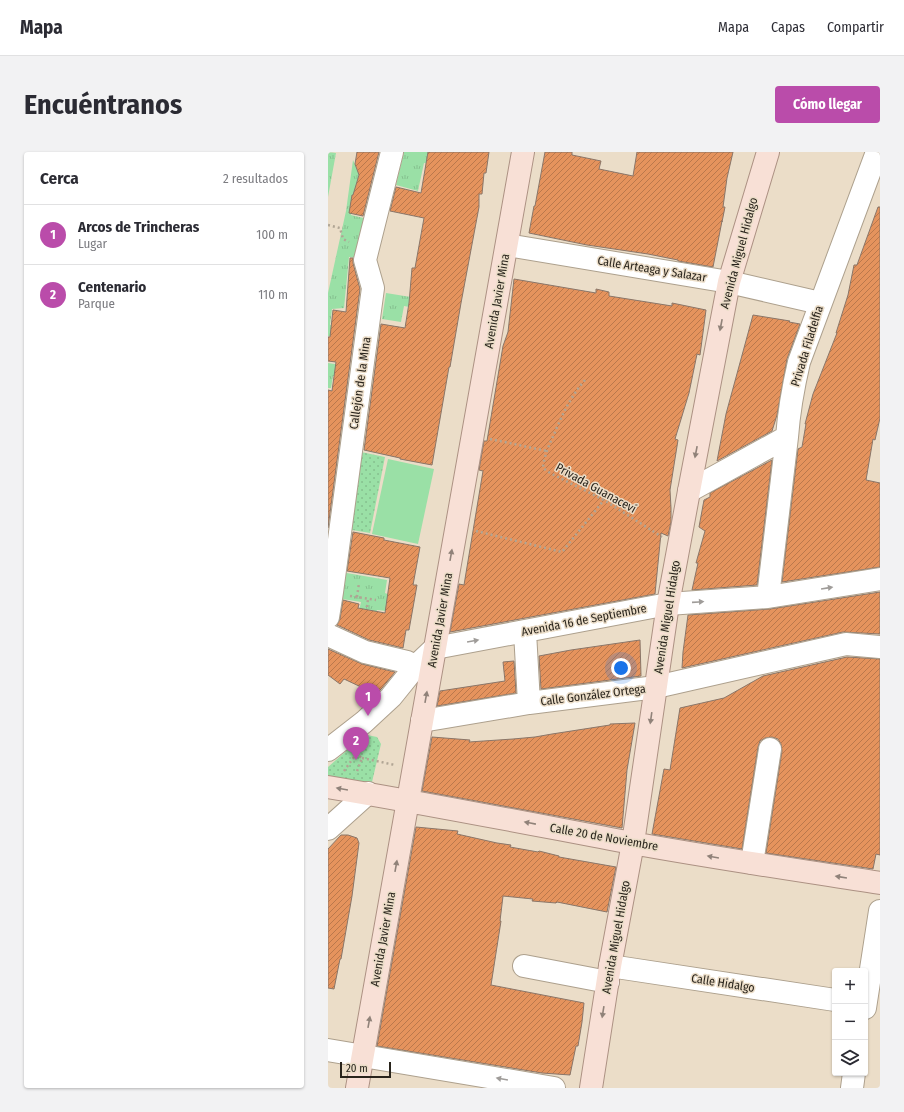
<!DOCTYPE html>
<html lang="es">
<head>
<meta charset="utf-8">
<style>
	body { margin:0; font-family:"Fira Sans Condensed",sans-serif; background:#f2f2f3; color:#2b2b33 }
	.controls { position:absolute; right:12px; bottom:12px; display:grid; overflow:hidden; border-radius:4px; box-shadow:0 1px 3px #0004 }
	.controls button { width:36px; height:36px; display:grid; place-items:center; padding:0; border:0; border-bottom:1px solid #e1e1e2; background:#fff; color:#2b2b33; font:20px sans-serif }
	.scale { position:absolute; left:12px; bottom:10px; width:51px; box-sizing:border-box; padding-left:4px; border:2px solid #29241c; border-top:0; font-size:11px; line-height:14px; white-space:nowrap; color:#29241c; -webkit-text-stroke:3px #ebddc8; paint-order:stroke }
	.you { position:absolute; left:293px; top:516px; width:14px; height:14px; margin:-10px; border:3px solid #fff; border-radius:50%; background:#1a73e8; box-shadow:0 0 0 6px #1a73e833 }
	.badge { display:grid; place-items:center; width:26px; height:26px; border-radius:50%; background:#ba4caa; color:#fff; font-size:13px; font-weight:700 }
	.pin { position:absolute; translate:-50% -33px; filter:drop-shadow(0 1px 2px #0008) }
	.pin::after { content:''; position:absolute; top:21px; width:14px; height:12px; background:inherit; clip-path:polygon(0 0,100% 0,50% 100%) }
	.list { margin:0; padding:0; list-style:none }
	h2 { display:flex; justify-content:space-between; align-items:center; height:52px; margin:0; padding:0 16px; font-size:17px }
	h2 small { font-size:13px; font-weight:400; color:#7c7c81 }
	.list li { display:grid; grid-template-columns:26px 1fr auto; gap:12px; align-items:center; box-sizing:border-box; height:60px; padding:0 16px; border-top:1px solid #e1e1e2 }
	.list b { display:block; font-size:15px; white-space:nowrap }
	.list p { margin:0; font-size:13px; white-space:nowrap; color:#7c7c81 }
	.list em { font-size:13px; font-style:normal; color:#7c7c81 }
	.icon { flex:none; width:22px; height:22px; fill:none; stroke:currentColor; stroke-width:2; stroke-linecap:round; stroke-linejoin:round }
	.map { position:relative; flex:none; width:552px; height:936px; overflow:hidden; border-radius:4px }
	header { display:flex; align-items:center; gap:24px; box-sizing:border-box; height:56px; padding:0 20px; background:#fff; border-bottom:1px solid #e1e1e2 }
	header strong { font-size:19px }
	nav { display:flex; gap:22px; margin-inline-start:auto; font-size:14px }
	.intro { display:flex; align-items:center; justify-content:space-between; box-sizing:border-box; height:96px; padding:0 24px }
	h1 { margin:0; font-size:28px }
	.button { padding:10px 18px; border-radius:4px; background:#ba4caa; color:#fff; font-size:14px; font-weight:700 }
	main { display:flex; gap:24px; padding:0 24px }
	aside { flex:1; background:#fff; border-radius:4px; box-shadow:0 1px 3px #0004 }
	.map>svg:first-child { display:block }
	.grass { fill:url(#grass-tufts) }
	.park { fill:url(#park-dots) }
	.garden { fill:#9ae0a6 }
	.building { fill:url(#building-hatch); stroke:#8a7669 }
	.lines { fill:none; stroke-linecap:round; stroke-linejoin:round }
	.minor-casing { stroke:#ada08d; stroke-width:24 }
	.major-casing { stroke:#ac9183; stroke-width:24 }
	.path { stroke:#b0a594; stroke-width:2.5; stroke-dasharray:2 3; stroke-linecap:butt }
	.minor { stroke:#fff; stroke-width:22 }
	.major { stroke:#f8e0d6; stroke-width:22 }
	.oneway { fill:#908279 }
	.oneway2 { fill:#9f9c99 }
	.labels { text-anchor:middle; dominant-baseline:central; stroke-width:3; stroke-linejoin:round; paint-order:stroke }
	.street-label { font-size:12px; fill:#29241c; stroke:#ebddc8 }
</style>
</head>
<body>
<header>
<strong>Mapa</strong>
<nav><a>Mapa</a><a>Capas</a><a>Compartir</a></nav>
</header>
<div class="intro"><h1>Encuéntranos</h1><a class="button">Cómo llegar</a></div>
<main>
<aside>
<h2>Cerca<small>2 resultados</small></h2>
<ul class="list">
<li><span class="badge">1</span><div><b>Arcos de Trincheras</b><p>Lugar</p></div><em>100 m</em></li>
<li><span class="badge">2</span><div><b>Centenario</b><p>Parque</p></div><em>110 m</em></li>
</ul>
</aside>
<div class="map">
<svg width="552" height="936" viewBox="0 0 552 936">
	<defs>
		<pattern id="grass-tufts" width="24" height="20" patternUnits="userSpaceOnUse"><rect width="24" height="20" fill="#9ae0a6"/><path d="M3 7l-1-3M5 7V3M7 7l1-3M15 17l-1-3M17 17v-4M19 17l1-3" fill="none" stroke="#85c08e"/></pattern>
		<pattern id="park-dots" width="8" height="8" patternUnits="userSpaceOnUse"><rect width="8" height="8" fill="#9ae0a6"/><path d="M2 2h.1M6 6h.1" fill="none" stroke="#85c08e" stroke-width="1.8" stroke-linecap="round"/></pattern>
		<pattern id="building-hatch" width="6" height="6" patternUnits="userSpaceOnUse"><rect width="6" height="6" fill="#e5935d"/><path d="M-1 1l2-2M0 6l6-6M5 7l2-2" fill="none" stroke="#ba784c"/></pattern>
	</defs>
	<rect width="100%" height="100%" fill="#ebddc8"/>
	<path class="grass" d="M0,0l8,1 -8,44z
		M76,0h39l-2,14 -17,-3 -6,28 -22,-6z
		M25,8l6,13 -8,42 25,6 -8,38 -19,-2 -5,51 -12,1 -2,16 22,2v11l-24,-2v-43l18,-82z
		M58,141l31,5 -2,10 -11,-2 -3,16 -19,-3z
		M0,211l13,2 -2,11h-6l-2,12h-3z
		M13,420l46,8 -2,13 5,2 -3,16 -10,-1 -4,14 -16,-4 4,-18 -25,-4z"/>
	<path class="park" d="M33,300l24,5 -15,76 -24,-4z
		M39,583l10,2 4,7 -9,38 -3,4 -41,-5v-14l33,-29z"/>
	<path class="garden" d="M60,307l46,10 -16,75 -46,-10z"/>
	<path class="building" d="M29,0h22l-16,64 -14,-3 3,-18h1l6,-20 -4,-11z
		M100,0h61l-3,21h-2l-2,21h-3v13l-18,96 -11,64h-1l-17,98 -32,-6v-1l-36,-8 17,-126 24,4 4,-25 3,-35h3l9,-50 -34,-7 6,-24 25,6z
		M217,0h27v3l29,6 -2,8 34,7 4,-24h96l-6,26 -4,29h2l-3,15v-1l-9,46 -35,-6v-1l-30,-6 -61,-9 -58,-12 5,-27h1z
		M550,55h2v211l-5,22 -2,-1 -7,41 14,3v84l-98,15 16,-133 4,-2 4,-23h-1l8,-30 24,-61h-1l12,-38 6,-30h3z
		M22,106h3v5l7,26 -32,239v-138l4,1 4,-29 -8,-1v-24h2l3,-27 13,2z
		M186,127l82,14v-4l13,3v4l63,10v-3l34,7 -6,45 -3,-1 -8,39 -14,46 3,1 -8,50 1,18v14l-3,14 -7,-3 -6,61 -205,38 9,-48 5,1 19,-114 -4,-1 5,-29h3l16,-95 5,-14z
		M425,163l37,6 -1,1 11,2 -13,35 -10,56 -5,16 -55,30 9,-47z
		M444,308l-15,125 -65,5 6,-27h-2l9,-32 -6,-4 5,-27 6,-3v-4z
		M25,380l31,6v2l36,7 -7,38h4l-8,45h-3l-3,18 -34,-8 -32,-15 3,-6 3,-19 16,4 -1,4 27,5 5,-35 -43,-7z
		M552,440v42l-37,-2 -161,36 1,-16 5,-37 82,-6z
		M312,488l1,36 -100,13 -2,-33 32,-6z
		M0,497l34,15 33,8 -13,16 -6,6 -32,-15 -4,5 -12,-9z
		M519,505l33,2v196l-4,-1 -3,15 -107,-16 16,-102 -1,-7 -3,-5 -6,-2 -7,1 -5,3 -2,6 -16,102 -90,-15 12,-65 6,1 10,-62 44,-10 39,-22z
		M186,509l2,32 -79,13 3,-15 65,-10 -2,-19z
		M307,571l-8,47 -5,58 -200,-37 10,-54 38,3 -1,2 44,-3 22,-2 17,-3 58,-9v-1z
		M88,675l42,4 -1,3 40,9 14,2 -1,2 28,5 1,-1 20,5v1l57,10 -9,45 -50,-10 -1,1 -24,-2 1,-2 -30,-3 -3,25h1l-10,64 93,18 -2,19 -4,24h-2l-6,29 -28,-2 -165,-27z
		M13,683h7l9,3 2,5 -7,53 -11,63h-1l-6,30 -6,-1v-139z"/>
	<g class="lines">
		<defs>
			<path id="minor" d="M179,93l222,37 91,21
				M361,339l98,-54
				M440,445l19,-160c2,-27 6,-49 12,-75l78,-210
				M0,465l4,-25 41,-304 -8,-28 27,-108
				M197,480l4,71
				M0,483l37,17 42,10 9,4
				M94,569l107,-18 127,-16 190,-43 34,3
				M0,598l36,-28 27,-25 25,-31 19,-18 233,-44 100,-7 112,-18
				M0,677l40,-36
				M424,711l18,-114
				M196,814l84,16
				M282,814l225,34
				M537,856l15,-97
				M0,898l226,38
				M524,936l2,-15"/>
			<path id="major" d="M0,635c102,17 203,37 304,56 82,15 165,27 248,40
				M29,936l166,-936
				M263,936l19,-122 23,-123 35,-239 21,-113 40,-209 39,-130"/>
		</defs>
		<use href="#minor" class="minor-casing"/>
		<use href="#major" class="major-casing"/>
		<path class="path" d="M0,73l12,3 3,11 6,3
			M257,228c-14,16 -22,33 -30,52 -5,11 -11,23 -12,36l7,5 54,27 58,37
			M162,287l57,12
			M148,379l86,21 42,-52
			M22,444l26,4
			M29,445l2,-14
			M39,455l1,-8
			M34,606l33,7
			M16,619l12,-17 6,4 -6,16"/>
		<use href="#minor" class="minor"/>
		<use href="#major" class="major"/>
	</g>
	<defs><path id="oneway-solid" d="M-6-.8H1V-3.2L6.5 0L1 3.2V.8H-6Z"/></defs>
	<g class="oneway">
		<use href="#oneway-solid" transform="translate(393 173) rotate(101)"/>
		<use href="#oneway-solid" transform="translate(368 300) rotate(101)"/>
		<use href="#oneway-solid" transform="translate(123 403) rotate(-80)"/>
		<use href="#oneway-solid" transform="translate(98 545) rotate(-80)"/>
		<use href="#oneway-solid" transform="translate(323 566) rotate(98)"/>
		<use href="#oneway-solid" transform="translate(14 637) rotate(-170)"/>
		<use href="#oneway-solid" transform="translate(202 671) rotate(-169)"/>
		<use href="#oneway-solid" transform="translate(385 705) rotate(-170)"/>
		<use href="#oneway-solid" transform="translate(68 714) rotate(-80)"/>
		<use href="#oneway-solid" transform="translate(513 725) rotate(-171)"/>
		<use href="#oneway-solid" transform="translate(275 860) rotate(99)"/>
		<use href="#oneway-solid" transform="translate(41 870) rotate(-80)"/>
	</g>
	<g class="oneway2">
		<use href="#oneway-solid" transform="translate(499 436) rotate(-9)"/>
		<use href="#oneway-solid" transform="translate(370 450) rotate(-4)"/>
		<use href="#oneway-solid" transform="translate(145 489) rotate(-10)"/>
		<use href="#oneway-solid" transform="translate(174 927) rotate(-170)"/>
	</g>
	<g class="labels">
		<g class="street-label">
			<text transform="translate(411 101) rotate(-75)">Avenida Miguel Hidalgo</text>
			<text transform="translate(324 117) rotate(9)">Calle Arteaga y Salazar</text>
			<text transform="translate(169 149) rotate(-80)">Avenida Javier Mina</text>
			<text transform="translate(479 194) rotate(-73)">Privada Filadelfia</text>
			<text transform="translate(32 231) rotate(-82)">Callejón de la Mina</text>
			<text transform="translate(268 336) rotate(29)">Privada Guanaceví</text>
			<text transform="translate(339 465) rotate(-81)">Avenida Miguel Hidalgo</text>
			<text transform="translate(112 468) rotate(-80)">Avenida Javier Mina</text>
			<text transform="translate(256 468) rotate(-11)">Avenida 16 de Septiembre</text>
			<text transform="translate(265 543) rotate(-7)">Calle González Ortega</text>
			<text transform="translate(276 685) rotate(10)">Calle 20 de Noviembre</text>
			<text transform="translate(288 785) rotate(-80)">Avenida Miguel Hidalgo</text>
			<text transform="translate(55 787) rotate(-80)">Avenida Javier Mina</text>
			<text transform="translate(395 831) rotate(9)">Calle Hidalgo</text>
		</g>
	</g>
</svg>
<div class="controls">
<button>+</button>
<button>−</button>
<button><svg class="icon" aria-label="layers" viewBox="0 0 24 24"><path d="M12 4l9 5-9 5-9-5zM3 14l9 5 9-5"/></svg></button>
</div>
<div class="scale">20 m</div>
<div class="you"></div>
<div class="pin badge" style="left:40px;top:564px">1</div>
<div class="pin badge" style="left:28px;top:608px">2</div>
</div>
</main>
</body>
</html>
